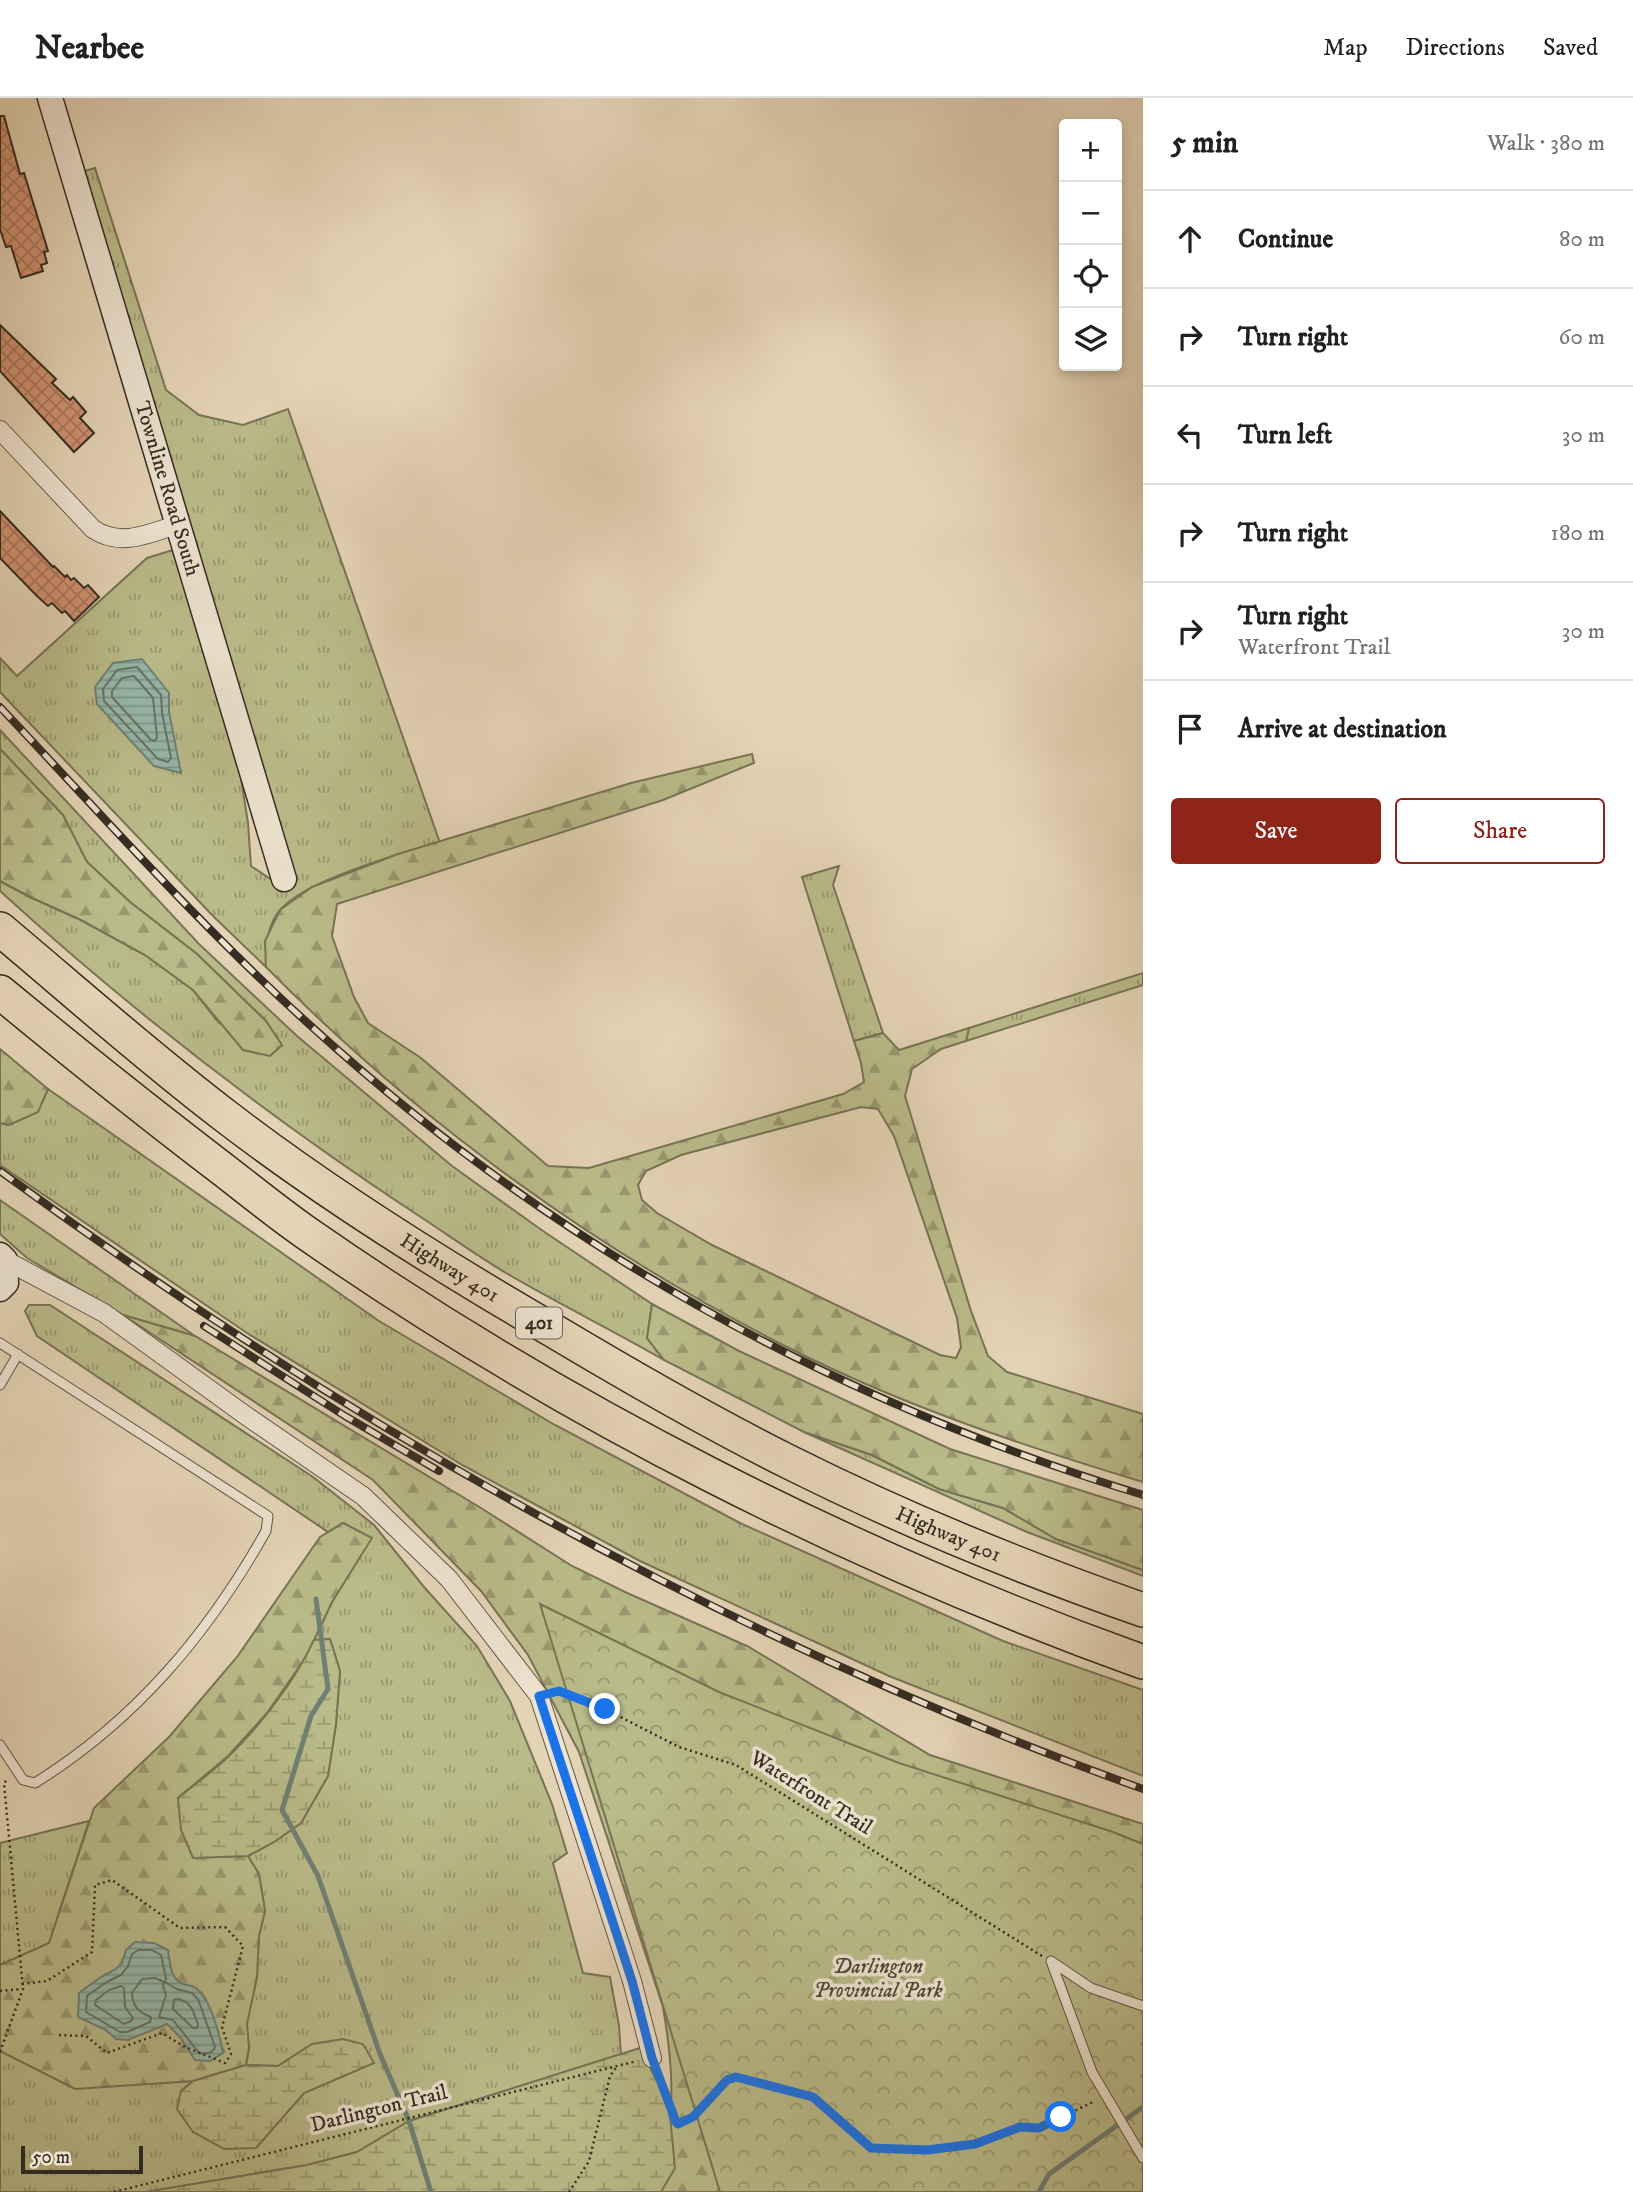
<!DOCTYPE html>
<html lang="en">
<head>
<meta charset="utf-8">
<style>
	body { margin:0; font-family:"IM FELL DW Pica",serif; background:#f6f6f6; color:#202124 }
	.controls { position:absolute; right:21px; top:21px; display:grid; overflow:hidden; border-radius:7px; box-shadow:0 4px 10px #0003 }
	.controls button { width:63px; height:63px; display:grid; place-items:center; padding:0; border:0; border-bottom:2px solid #e0e0e0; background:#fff; color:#202124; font:35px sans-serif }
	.scale { position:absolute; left:21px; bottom:18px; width:122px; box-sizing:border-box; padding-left:7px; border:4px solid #342c22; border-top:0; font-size:19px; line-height:24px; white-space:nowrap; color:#342c22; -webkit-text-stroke:5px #ede3d0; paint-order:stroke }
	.stop { position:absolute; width:21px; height:21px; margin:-16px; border:5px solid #1a73e8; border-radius:50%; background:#fff }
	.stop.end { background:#1a73e8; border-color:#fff; box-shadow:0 2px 7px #0008 }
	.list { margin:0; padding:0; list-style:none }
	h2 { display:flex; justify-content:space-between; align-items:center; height:91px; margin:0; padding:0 28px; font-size:30px }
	h2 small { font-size:23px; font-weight:400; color:#757577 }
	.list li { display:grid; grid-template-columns:46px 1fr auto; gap:21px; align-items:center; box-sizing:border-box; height:98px; padding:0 28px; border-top:2px solid #e0e0e0 }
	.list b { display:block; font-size:26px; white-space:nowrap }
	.list p { margin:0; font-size:23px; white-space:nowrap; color:#757577 }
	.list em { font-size:23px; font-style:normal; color:#757577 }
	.actions { display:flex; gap:14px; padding:21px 28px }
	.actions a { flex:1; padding:16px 0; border:2px solid #8f2418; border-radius:7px; text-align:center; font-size:24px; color:#8f2418 }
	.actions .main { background:#8f2418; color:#fff }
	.icon { flex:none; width:38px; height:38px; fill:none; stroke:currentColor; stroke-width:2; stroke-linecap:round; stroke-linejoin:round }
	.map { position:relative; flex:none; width:1143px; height:2094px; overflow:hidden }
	header { display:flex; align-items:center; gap:42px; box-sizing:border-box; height:98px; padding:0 35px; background:#fff; border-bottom:2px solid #e0e0e0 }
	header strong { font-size:33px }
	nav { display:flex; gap:38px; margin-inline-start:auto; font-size:24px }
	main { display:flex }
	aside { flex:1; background:#fff }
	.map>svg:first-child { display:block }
	.grass { fill:url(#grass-tufts); stroke:#777456; stroke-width:2 }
	.forest { fill:url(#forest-firs); stroke:#777456; stroke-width:2; fill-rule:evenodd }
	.wetland { fill:url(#wetland-marsh); stroke:#777456; stroke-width:2 }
	.park { fill:url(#park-crowns); stroke:#777456; stroke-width:2 }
	.water { fill:url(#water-rules); stroke:#6f8074; stroke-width:2 }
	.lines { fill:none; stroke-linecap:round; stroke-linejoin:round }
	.shore { stroke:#657266; stroke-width:2 }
	.stream { stroke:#6f8074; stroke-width:5 }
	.building { fill:url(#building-cross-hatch); stroke:#342c22; stroke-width:2 }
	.lane-casing { stroke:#605647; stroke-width:11 }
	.street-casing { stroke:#605647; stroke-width:20 }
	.secondary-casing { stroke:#342c22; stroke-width:27 }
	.highway-casing { stroke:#342c22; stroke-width:36 }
	.path { stroke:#342c22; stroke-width:2.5; stroke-dasharray:2 3.5; stroke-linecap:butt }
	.lane { stroke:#ede3d0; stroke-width:9 }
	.street { stroke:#ede3d0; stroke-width:18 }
	.secondary { stroke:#ede3d0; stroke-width:24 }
	.highway { stroke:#e4d4b6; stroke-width:33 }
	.rail-casing { stroke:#342c22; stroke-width:8 }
	.rail { stroke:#ede3d0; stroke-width:5; stroke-dasharray:16; stroke-linecap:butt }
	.route { stroke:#1a73e8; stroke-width:9 }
	.labels { text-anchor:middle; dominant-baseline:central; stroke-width:7; stroke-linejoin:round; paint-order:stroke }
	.shield { fill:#ede3d0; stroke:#6c6356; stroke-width:2 }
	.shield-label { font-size:19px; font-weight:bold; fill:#342c22 }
	.street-label { font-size:21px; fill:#342c22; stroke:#ede3d0 }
	.park-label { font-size:21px; font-style:italic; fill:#4f4937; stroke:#ede3d0 }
</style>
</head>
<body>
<header>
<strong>Nearbee</strong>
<nav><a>Map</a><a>Directions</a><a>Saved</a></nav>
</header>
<main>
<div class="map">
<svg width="1143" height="2094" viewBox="0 0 1143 2094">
	<defs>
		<pattern id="grass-tufts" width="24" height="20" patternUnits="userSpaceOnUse" patternTransform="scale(1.75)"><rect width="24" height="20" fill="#babb8a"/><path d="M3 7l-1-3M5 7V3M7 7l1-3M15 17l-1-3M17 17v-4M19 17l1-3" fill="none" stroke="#989870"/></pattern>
		<pattern id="forest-firs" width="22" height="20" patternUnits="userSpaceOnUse" patternTransform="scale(1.75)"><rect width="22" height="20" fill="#babb8a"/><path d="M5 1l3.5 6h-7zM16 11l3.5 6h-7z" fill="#989870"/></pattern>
		<pattern id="wetland-marsh" width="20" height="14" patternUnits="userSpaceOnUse" patternTransform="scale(1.75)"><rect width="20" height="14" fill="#babb8a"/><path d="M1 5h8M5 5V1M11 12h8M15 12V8" fill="none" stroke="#989870"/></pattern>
		<pattern id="park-crowns" width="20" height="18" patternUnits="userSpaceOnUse" patternTransform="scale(1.75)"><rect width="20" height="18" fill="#babb8a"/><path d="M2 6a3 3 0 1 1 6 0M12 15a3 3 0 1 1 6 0" fill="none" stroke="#989870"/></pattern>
		<pattern id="water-rules" width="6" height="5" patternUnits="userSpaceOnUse" patternTransform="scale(1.75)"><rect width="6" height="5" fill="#96b8aa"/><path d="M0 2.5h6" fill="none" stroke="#7b968a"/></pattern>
		<pattern id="building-cross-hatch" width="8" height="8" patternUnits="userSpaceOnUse" patternTransform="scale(1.75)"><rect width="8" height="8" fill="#d09272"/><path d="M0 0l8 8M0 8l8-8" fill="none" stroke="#aa775d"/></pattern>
	</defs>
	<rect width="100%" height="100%" fill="#e4d4b6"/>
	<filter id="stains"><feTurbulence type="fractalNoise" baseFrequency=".00286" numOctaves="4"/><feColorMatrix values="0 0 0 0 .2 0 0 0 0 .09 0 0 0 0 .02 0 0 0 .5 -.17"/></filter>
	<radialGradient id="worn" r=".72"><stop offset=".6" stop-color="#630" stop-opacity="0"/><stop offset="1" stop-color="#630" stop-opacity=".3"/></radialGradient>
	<path class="grass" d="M95,70l71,222 33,25 44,10 45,-16 152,434c-39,10 -134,37 -160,67 -13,16 -15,37 -14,57l-53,-51 -213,-224v-34l17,18 130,-118 26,-8 68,228 7,45 3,43 21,14 -187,-709z
		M0,632l199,214 98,92 155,130 91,65 109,73 -5,34 17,22c-52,-30 -107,-57 -158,-87 -32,-19 -62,-41 -93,-61 -145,-96 -284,-203 -413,-321v-10l30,16 51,23 64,35 48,35 26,33 62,22 -15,-24 -69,-67 -67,-52 -43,-40 -24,-47 -63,-66z
		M839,768l-6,19 50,148 -29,8 -52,-164z
		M1143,875v12l-177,56 3,-13z
		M48,991l331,232 176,104 185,98 263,118 140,49v86l-254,-100 -249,-115 -176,-95 -217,-133 -247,-168v-42l9,2 28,-13z
		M0,1102l195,136 -72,-21 -96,-57 -27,-24z
		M29,1207h21l263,172 61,48 50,62 53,59 33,55 42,103 15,49 -14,10 30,110 27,4 9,49 2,28 -211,67 -53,31 -50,13 -161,27h-146v-141l75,37 118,-7 -12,10 75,57 48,-55 69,-30 -61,-19 -34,22 -32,-1 3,-18 -3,-23 11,-47 2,-41 6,-25 -6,-37 -11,-18 26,-14 27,-19 27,-47 8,-52 4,-53 -10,-32 -16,1 18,-38 39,-64 -28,-15 -15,9 -291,-196 -12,-25z
		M804,1334l68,23 67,34 64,19 53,31 87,31v6l-116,-44z
		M89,1723l-40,122 -49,22v-122z"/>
	<path class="forest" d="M0,651l63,66 24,47 43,40 67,52 69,67 16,24 -12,11 -27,-6 -50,-60 -48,-35 -64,-35 -51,-23 -30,-16z
		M752,656l2,9 -91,37 -326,104 -5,32 22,61 14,26 53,35 127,108 41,2 254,-74 21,-12 -3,-19 -7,-22 29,-8 16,17 70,-22 -3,13 -25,8 -29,20 -7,27 66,215 17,45 19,16 136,42v68c-119,-36 -239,-76 -350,-132 -195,-98 -374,-228 -527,-383l-1,-26 15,-31 32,-23 86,-33 233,-71zM861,1009l17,2 16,27 63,182 4,29 -5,11 -16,-3 -228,-110 -55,-32 -15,-13 -4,-15 8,-14 35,-16z
		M0,951l48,40 -10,23 -29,13 -9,-2z
		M652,1206l87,47 211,98 193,61v60l-87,-31 -53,-31 -64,-19 -67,-34 -68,-23 -140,-72 -17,-22z
		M123,1217l72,21 286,172 91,58 53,26 122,54 183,109 213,69v368h-521c12,-15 28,-30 38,-46 20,-31 9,-104 3,-139l-84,-255 -51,-97 -47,-64 -108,-111z
		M343,1425l29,15 -40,64 -26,55 -39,56 -39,43 -50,42 44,59 26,-1 11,18 6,37 -6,25 -2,41 -10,47 2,23 -3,18 -53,16 -118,8 -75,-38v-86l49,-22 45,-135 75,-71 68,-80 83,-120z"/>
	<path class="wetland" d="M330,1541l10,32 -4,53 -8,52 -27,47 -27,19 -26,14 -55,2 -12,-28 -3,-32c16,-13 34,-26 50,-41 33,-32 66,-75 86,-117z
		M343,1941l20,5 11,19 -70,30 -48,55 -32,1 -31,-17 -16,-23 4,-18 12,-10 53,-16 32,1 34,-22z
		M640,1950l29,57 6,63 -14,24h-515l161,-27 50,-13 52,-31z"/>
	<path class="park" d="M540,1506l179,88 180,71 214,69 30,12v348h-423z"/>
	<path class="water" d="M142,561l27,34v19l12,61 -27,-7 -57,-62 -2,-17 18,-24z
		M135,1844l19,1 14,7c2,12 2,29 15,34 6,2 11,1 15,6 13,11 22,46 25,63l-13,8 -15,-1 -15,-23 -13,-13 -39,16 -12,-1 -10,-9 -28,-13 1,-24 22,-16 15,-8 6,-6 4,-13z"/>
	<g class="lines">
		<path class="shore" d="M137,569l24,28 1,18 9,45 -3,4 -10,-3 -54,-58 -1,-12 14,-19z
			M134,578l19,22 4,39 -2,4 -4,-1 -39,-43v-6l10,-13z
			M138,1852h14l9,5 5,24 -1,3 12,7 15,4 6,6 17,48c-2,7 -10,7 -16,6l-26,-33 -14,-3 7,-22 -3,-9 1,-4 -9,-4 -13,1 -10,14c0,13 7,20 19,24l-1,5 -23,10h-7l-34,-20 1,-16 18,-13 16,-8 7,-9 4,-12z
			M121,1888l3,2 1,19 8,11 -2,3 -7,3 -29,-19 1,-5 13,-10z
			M178,1901c14,3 15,13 20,25l-1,4h-4l-20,-19 1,-9z"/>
		<path class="stream" d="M316,1501l12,90 -17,27 -29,94 36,66 62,178 29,67 22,71
			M1039,2094l10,-18 94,-67"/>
	</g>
	<path class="building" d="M0,18h4l16,58 4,-1 24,78 -4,1 3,11 -6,2 2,6 -22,7 -10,-32 -5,1 -6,-18z
		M0,227l56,54 -4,4 18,17 3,-3 13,15 -6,6 14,15 -20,19 -74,-81z
		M0,413l53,56 1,-1 11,11 2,-2 4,5 3,-2 10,10 4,-3 11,12 -25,24 -9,-10 -3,2 -10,-10 -4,3 -11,-10 -37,-38z"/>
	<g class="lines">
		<defs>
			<path id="lane" d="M0,1245l268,173 -2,15c-58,103 -130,189 -231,252l-12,-3 -23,-35
				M0,1287l18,-31
				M1051,1863l41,111 51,86
				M1051,1863l40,27 52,18"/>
			<path id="street" d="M0,332l93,99c28,19 57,4 86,-5
				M5,1162l99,53 141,102 118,81 86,83 90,117 93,285 20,77"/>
			<g id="secondary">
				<path id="s1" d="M50,0l234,781"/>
				<path d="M0,1157l5,5 1,23 -6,6"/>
			</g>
			<g id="highway">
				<path id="s2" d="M0,831c75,63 149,129 228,189 103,79 214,148 326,213 77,46 155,91 235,131 114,57 234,106 354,148"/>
				<path d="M0,894c74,61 149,121 225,179 27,21 53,42 80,61 255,178 545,325 838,430"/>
			</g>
		</defs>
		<use href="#lane" class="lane-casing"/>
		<use href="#street" class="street-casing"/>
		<use href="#secondary" class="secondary-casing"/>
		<use href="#highway" class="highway-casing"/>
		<path class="path" d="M555,1595l5,-2 45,18 74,38 57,18 306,191
			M22,1886l25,-3 45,-29 3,-67 17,-5 68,48 45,-1 18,19 -21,81 9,27 -6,9 -40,-16 -23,-14 -55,20 -21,-17 -29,-1
			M0,1893l21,-2
			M0,1954l23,-63 -19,-206 3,-3
			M657,1975l19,49 2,2 15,-7 34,-37 9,-3 77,20 58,51 24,2h32l48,-6 45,-17 19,1 56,-27
			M114,2094l523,-131
			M569,2094l20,-31 21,-85 7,-10"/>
		<use href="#lane" class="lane"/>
		<use href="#street" class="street"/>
		<use href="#secondary" class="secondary"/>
		<use href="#highway" class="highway"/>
		<defs>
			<path id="rail" d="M0,609c102,108 201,220 311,319 242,220 520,374 832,469
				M0,1073c350,256 734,472 1143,618
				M204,1228l141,90 94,55"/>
		</defs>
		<use href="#rail" class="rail-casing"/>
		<use href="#rail" class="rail"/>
	</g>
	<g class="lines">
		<path class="route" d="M605,1611l-46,-18 -20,5 93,285 20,77 24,64 2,2 15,-7 34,-37 9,-3 77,20 58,51 56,2 48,-6 45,-17 19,1 22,-11"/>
	</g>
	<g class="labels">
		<rect class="shield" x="516" y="1209.5" width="46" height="31" rx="5"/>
		<g class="shield-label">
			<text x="539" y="1225">401</text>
		</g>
		<g class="street-label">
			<text stroke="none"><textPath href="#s1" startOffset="408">Townline Road South</textPath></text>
			<text stroke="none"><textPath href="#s2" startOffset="564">Highway 401</textPath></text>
			<text stroke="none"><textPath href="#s2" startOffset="1130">Highway 401</textPath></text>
			<text transform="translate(811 1695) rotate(32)">Waterfront Trail</text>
			<text transform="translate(379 2011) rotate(-14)">Darlington Trail</text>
		</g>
		<g class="park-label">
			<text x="878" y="1869">Darlington<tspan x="878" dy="24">Provincial Park</tspan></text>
		</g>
	</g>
	<rect width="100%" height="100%" filter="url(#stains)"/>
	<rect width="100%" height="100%" fill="url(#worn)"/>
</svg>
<div class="controls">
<button>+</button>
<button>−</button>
<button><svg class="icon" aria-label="locate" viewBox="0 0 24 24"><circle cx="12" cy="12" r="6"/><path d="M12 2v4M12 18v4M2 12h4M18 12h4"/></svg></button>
<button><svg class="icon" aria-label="layers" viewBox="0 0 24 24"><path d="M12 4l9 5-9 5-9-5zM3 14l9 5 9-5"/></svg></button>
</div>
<div class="scale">50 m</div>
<div class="stop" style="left:1061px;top:2019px"></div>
<div class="stop end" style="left:605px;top:1611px"></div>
</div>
<aside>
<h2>5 min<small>Walk · 380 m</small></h2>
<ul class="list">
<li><svg class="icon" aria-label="ahead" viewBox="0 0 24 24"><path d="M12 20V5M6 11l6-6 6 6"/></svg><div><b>Continue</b></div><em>80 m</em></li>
<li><svg class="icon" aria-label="right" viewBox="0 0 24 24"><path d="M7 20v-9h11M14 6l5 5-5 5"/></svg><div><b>Turn right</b></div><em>60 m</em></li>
<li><svg class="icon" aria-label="left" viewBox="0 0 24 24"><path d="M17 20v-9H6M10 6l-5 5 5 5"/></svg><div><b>Turn left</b></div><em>30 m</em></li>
<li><svg class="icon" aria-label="right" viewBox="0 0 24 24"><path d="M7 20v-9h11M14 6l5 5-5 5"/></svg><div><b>Turn right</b></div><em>180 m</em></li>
<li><svg class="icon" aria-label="right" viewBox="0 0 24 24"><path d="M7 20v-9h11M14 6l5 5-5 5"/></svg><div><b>Turn right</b><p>Waterfront Trail</p></div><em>30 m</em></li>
<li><svg class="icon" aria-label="arrive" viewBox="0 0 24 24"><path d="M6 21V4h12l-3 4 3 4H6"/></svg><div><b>Arrive at destination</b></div></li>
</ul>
<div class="actions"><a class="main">Save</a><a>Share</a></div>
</aside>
</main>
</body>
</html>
